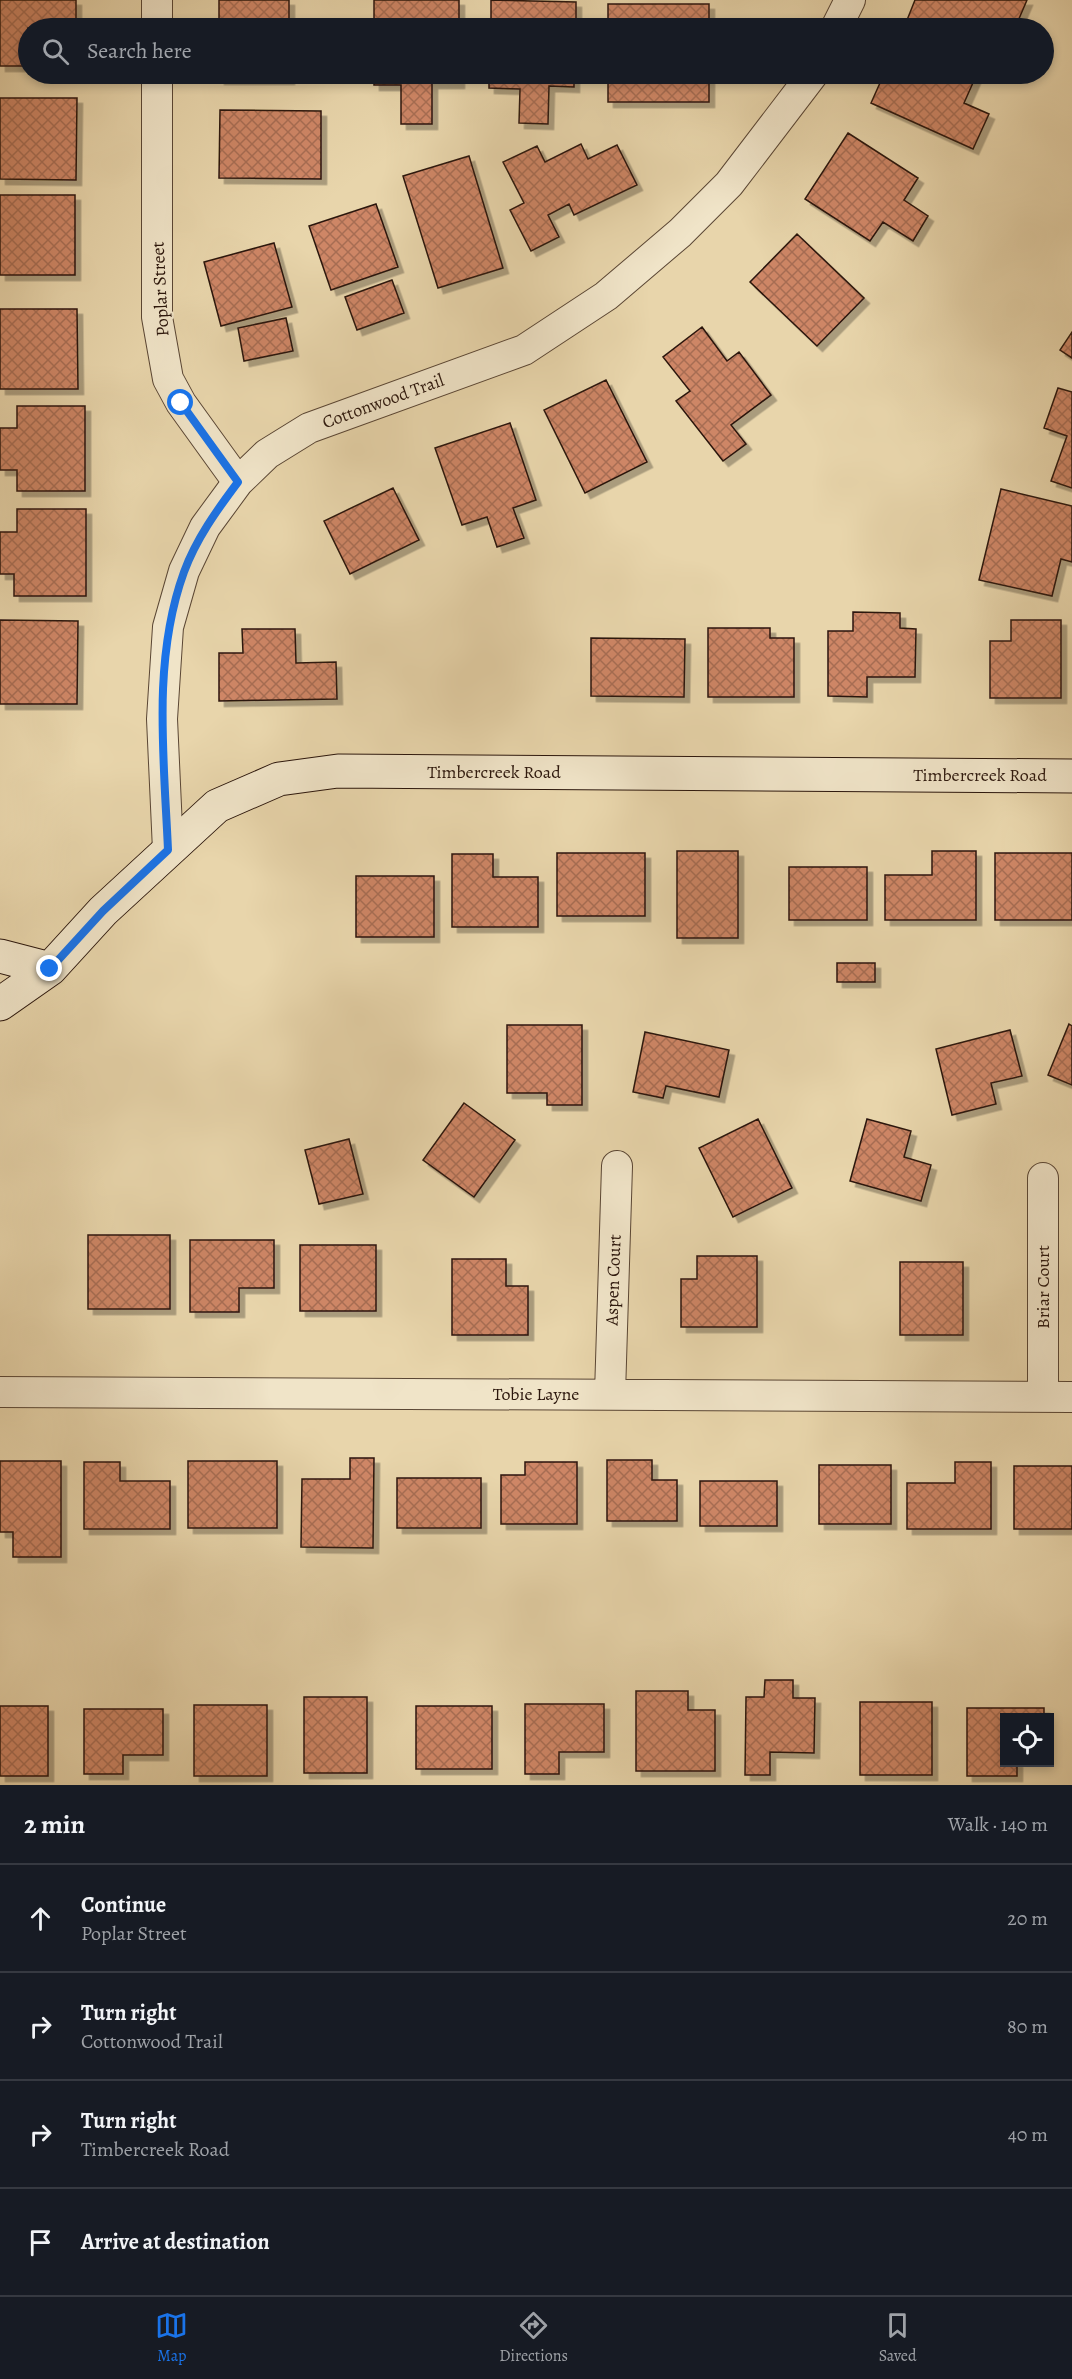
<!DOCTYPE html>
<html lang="en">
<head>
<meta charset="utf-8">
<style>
	body { margin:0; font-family:Alegreya,serif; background:#242831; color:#f1f3f6 }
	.controls { position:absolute; right:18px; bottom:18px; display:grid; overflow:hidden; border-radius:0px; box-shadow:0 3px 9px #0003 }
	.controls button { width:54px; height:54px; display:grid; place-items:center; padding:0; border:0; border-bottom:2px solid #363941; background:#171b24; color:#f1f3f6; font:30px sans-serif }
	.stop { position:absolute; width:18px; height:18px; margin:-14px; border:4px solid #1a73e8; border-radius:50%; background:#fff }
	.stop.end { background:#1a73e8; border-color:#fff; box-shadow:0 2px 6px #0008 }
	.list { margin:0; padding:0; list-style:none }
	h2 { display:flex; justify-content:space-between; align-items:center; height:78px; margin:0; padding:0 24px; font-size:26px }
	h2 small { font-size:20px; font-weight:400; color:#9ea1a6 }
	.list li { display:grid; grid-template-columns:39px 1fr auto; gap:18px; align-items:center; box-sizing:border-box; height:108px; padding:0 24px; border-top:2px solid #363941 }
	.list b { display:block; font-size:22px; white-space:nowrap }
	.list p { margin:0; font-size:20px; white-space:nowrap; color:#9ea1a6 }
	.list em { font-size:20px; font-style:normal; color:#9ea1a6 }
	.icon { flex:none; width:33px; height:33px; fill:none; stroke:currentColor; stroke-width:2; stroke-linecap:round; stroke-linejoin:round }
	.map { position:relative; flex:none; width:1072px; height:1785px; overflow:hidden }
	.search { position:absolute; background:#171b24; box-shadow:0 3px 9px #0003; left:18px; right:18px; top:18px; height:66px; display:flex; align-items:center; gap:15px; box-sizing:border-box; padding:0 21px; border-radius:33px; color:#9ea1a6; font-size:22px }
	.sheet { height:510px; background:#171b24 }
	nav { display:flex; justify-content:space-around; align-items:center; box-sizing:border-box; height:84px; border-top:2px solid #363941; background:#171b24; font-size:16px; color:#9ea1a6 }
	nav a { display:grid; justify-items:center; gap:3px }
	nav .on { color:#1a73e8 }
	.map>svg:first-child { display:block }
	.building { fill:url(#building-cross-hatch); stroke:#2b160c; stroke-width:1.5; filter:url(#shadow) }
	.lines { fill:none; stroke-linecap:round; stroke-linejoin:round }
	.street-casing { stroke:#5a4634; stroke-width:32 }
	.secondary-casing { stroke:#2b160c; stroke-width:35 }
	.street { stroke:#f0e4c8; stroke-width:30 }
	.secondary { stroke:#f0e4c8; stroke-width:33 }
	.route { stroke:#1a73e8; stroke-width:8 }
	.labels { text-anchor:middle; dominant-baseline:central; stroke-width:4.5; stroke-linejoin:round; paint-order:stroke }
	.street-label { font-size:18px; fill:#2b160c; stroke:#f0e4c8 }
</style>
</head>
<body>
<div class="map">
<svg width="1072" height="1785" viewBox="0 0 1072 1785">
	<defs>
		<pattern id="building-cross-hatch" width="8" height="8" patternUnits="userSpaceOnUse" patternTransform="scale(1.5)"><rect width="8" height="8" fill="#ce8666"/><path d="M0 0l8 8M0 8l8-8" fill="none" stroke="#a76d52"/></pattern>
		<filter id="shadow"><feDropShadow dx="5.5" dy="5.5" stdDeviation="0" flood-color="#0004"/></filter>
	</defs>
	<rect width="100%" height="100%" fill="#e8d5ab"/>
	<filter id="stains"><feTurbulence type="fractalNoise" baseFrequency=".00333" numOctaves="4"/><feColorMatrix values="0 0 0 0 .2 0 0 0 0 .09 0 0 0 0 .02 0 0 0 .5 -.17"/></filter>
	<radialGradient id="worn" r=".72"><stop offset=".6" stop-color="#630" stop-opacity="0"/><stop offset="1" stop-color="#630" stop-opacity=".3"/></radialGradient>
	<path class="building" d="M0,0h76v28h-48v38h-28z
		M219,0h70v28h-70z
		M374,0h85v28h-85z
		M491,0l85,2v26h-85z
		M915,0h112l-12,28h-88l-20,-8z
		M608,4h101v24h-101z
		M219,74h70v5h-70z
		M374,74h85v9h-27v41h-31v-39h-27z
		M489,74h85v13l-25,-1 -1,38 -29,-1 1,-34 -31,-1z
		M608,74h101v28h-101z
		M884,74h86l6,2 -12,27 25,11 -16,35 -102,-46z
		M0,98h77l-1,82 -76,-1z
		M220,110l101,1v68l-102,-1z
		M848,133l70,45 -14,22 24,16 -15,25 -30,-19 -13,19 -65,-42z
		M581,144l7,15 29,-14 20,40 -63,30 -5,-11 -21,11 11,22 -28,14 -21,-41 14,-7 -21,-41 34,-16 8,16z
		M469,156l34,112 -65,20 -35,-112z
		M0,195h75v80h-75z
		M376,204l22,63 -67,23 -22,-64z
		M797,234l67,64 -47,48 -67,-64z
		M274,243l18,64 -71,19 -17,-64z
		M392,280l12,33 -47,17 -12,-33z
		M0,309h77l1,80h-78z
		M286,318l7,33 -49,10 -6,-33z
		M702,327l25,34 12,-9 32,43 -40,30 15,19 -23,17 -47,-60 14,-10 -27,-34z
		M1072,332v26l-12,-8z
		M606,380l41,82 -62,31 -41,-83z
		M1058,388l14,4v96l-21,-7 16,-45 -23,-8z
		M17,406h68v85h-68v-21h-17v-42h17z
		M510,423l26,77 -23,8 11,30 -27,9 -10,-30 -25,8 -27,-77z
		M393,488l26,52 -69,34 -26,-53z
		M1001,489l71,17v56l-11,-3 -9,37 -73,-16z
		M17,509h69v87h-72v-22h-14v-42h17z
		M853,612l47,1v15l16,1 -1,48h-48v20l-39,-1v-65h25z
		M0,620l78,1 -1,83h-77z
		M1011,620h50v78h-71v-57h21z
		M708,628h62v10h24v59h-86z
		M242,629h53l1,34 40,-1 1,37 -118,2v-48h24z
		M591,638l94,1 -1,58 -93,-1z
		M677,851h61v87h-61z
		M932,851h44v69h-91v-45h47z
		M557,853h88v63h-88z
		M995,853h77v67h-77z
		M452,854h41v23h45v50h-86z
		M789,867h78v53h-78z
		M356,876h78v61h-78z
		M837,963h38v19h-38z
		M1069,1024l3,2v59l-24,-10z
		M507,1025h75v80h-35v-12h-40z
		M1010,1030l12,46 -31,7 5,21 -44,11 -16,-66z
		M645,1032l84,18 -10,47 -53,-11 -3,12 -30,-6z
		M464,1103l51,37 -41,57 -51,-37z
		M758,1119l34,69 -59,29 -34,-69z
		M867,1119l44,12 -7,26 27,8 -10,36 -71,-20z
		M349,1139l14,55 -44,10 -14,-54z
		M88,1235h82v74h-82z
		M190,1240h84v48h-35v24h-49z
		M300,1245h76v66h-76z
		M697,1256h60v71h-76v-48h16z
		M452,1259h54v27h22v49h-76z
		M900,1262h63v73h-63z
		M350,1458h24l-1,90 -72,-1 1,-68h48z
		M607,1460h45v20h25v41h-70z
		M0,1461h61v96h-48v-25h-13z
		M188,1461h89v67h-89z
		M84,1462h36v19h50v48h-86z
		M525,1462h52v62h-76v-49h24z
		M955,1462h36v67h-84v-46h48z
		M819,1465h72v59h-72z
		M1014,1466h58v63h-58z
		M397,1478h84v50h-84z
		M700,1481h77v45h-77z
		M765,1680h28v18h22l-1,55 -44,-1v23h-25l1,-78h18z
		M636,1691h52v19h27v61h-79z
		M304,1697h63v76h-63z
		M860,1702h72v73h-72z
		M525,1704h79v48h-45v22h-34z
		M194,1705h73v71h-73z
		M0,1706h48v70h-48z
		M416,1706h76v63h-76z
		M967,1708h77v10h-40v44h13v14h-50z
		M84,1709h79v46h-40v19h-39z"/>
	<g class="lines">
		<defs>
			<path id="street" d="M157,0v28
				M836,28l14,-28
				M157,74v243l11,62 13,24 57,79
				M168,850l-6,-131 6,-92 16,-56 21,-44 33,-45 29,-28 42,-26 215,-78 82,-54 74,-63 49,-49 84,-110
				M0,1392l1072,5
				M610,1394l7,-228
				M1043,1397v-219"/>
			<path id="secondary" d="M0,956l50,13
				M0,1004l50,-35 53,-58 114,-105 62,-27 59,-8 734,5"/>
		</defs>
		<use href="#street" class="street-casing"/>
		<use href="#secondary" class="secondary-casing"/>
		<use href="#street" class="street"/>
		<use href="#secondary" class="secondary"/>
	</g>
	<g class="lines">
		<path class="route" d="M50,969l53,-58 65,-61c-4,-92 -16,-190 16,-278 12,-33 33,-62 54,-90l-57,-79"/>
	</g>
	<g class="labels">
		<g class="street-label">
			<text transform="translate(160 289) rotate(-93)">Poplar Street</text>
			<text transform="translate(383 401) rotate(-20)">Cottonwood Trail</text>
			<text x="494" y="772">Timbercreek Road</text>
			<text x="980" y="775">Timbercreek Road</text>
			<text transform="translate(613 1280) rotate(-88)">Aspen Court</text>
			<text transform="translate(1043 1287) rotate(-90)">Briar Court</text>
			<text x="536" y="1394">Tobie Layne</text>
		</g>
	</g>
	<rect width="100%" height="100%" filter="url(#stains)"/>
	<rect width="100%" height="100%" fill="url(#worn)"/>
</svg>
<div class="controls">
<button><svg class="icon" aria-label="locate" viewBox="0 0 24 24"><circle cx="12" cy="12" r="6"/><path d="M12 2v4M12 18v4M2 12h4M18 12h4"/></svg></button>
</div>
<div class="stop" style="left:181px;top:403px"></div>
<div class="stop end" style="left:50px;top:969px"></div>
<div class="search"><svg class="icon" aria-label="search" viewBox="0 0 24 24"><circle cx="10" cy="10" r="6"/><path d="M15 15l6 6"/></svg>Search here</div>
</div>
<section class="sheet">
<h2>2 min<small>Walk · 140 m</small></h2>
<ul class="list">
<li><svg class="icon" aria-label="ahead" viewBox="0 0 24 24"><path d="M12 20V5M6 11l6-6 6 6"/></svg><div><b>Continue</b><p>Poplar Street</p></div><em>20 m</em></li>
<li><svg class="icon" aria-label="right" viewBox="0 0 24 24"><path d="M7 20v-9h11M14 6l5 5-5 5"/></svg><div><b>Turn right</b><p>Cottonwood Trail</p></div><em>80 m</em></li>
<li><svg class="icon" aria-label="right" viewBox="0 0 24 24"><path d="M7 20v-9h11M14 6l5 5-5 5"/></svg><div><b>Turn right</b><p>Timbercreek Road</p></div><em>40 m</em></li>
<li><svg class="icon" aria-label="arrive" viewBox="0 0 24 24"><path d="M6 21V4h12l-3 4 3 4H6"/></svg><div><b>Arrive at destination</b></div></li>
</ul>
</section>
<nav>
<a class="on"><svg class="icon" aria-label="map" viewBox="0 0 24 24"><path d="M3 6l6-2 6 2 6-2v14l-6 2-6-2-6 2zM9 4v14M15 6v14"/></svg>Map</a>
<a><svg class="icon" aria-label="directions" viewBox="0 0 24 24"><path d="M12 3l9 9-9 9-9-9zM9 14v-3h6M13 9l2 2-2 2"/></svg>Directions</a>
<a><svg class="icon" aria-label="saved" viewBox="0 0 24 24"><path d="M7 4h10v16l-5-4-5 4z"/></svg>Saved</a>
</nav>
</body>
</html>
